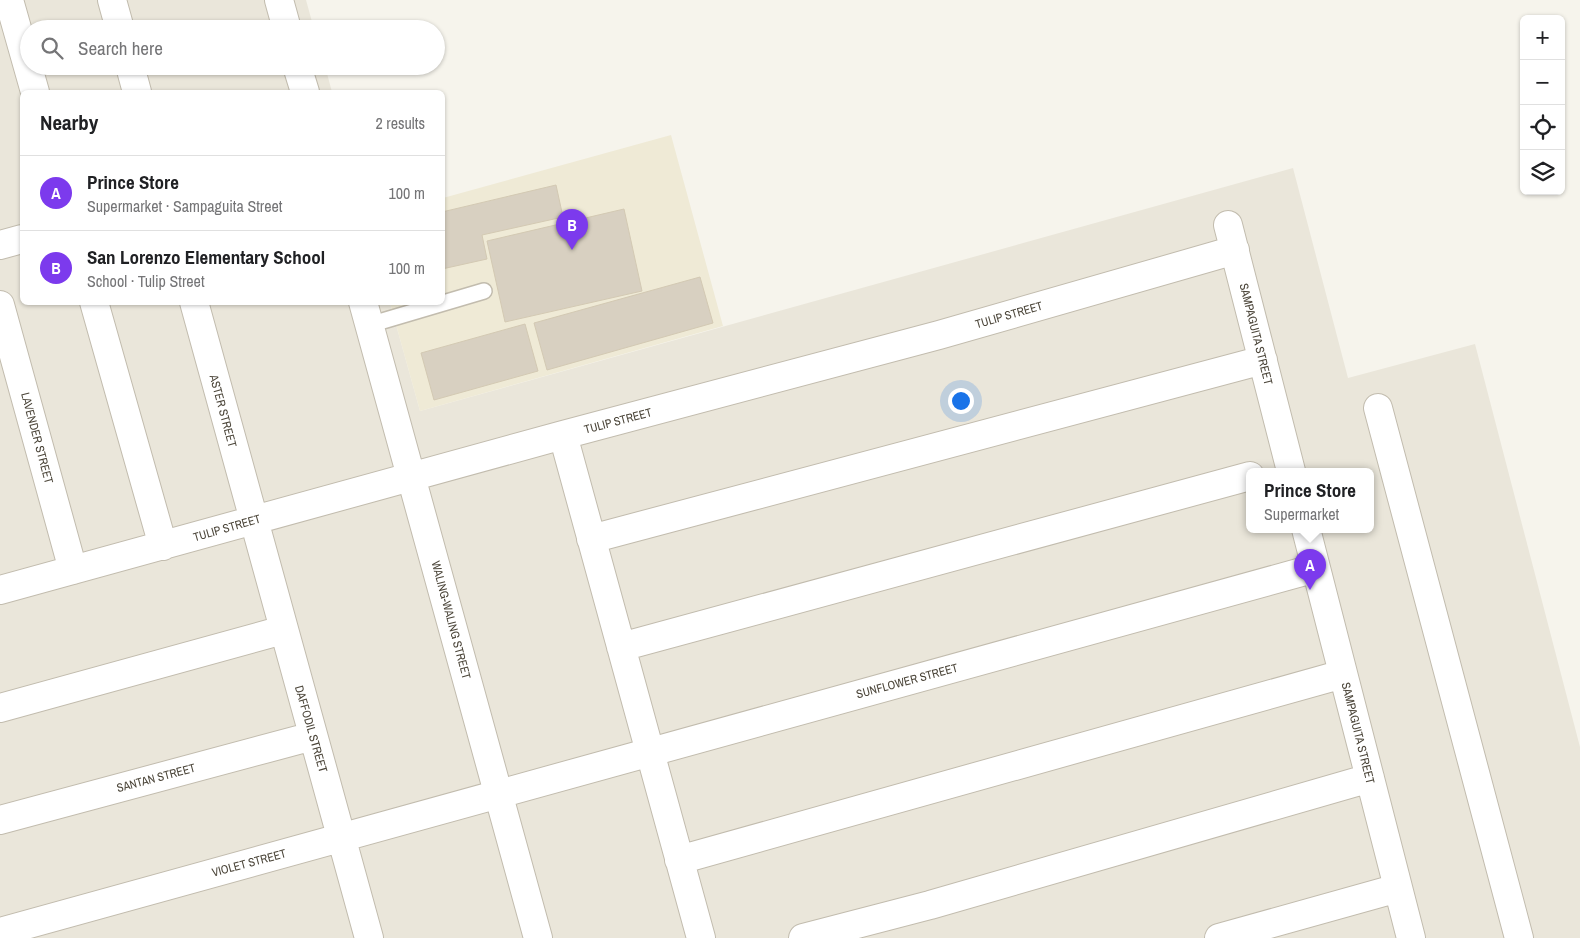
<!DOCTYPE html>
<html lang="en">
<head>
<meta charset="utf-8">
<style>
	body { margin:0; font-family:"Archivo Narrow",sans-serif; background:#f2f2f2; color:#202124 }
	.controls { position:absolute; right:15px; top:15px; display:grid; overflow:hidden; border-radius:8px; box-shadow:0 1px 4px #0004 }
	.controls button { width:45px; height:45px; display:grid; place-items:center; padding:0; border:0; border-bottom:1px solid #e0e0e0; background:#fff; color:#202124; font:25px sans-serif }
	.you { position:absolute; left:960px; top:400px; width:18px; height:18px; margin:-12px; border:4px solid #fff; border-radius:50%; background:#1a73e8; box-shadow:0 0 0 8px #1a73e833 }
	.badge { display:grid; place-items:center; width:32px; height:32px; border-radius:50%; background:#7c3aed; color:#fff; font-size:16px; font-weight:700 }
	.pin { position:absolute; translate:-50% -41px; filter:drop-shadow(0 1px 2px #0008) }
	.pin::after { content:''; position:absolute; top:26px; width:18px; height:15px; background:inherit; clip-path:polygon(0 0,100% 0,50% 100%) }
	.popup { position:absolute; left:1246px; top:468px; width:128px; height:65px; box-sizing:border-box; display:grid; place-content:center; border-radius:8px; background:#fff; filter:drop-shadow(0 1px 4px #0005); font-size:16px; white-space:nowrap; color:#757577 }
	.popup b { font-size:19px; color:#202124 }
	.popup::after { content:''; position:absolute; left:50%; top:100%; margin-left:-10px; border:10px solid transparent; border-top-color:#fff }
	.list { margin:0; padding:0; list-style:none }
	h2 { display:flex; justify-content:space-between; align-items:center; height:65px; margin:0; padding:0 20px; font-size:21px }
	h2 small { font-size:16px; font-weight:400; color:#757577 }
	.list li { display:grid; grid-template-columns:32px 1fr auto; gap:15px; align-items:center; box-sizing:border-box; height:75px; padding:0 20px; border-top:1px solid #e0e0e0 }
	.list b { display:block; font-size:19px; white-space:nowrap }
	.list p { margin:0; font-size:16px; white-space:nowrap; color:#757577 }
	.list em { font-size:16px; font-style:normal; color:#757577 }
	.icon { flex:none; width:28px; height:28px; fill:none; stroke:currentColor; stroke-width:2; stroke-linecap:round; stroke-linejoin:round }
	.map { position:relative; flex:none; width:1580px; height:938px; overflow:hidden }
	.search { position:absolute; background:#fff; box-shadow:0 1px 4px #0004; left:20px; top:20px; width:425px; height:55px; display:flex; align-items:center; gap:12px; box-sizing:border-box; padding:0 18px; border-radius:28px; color:#757577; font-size:19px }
	.panel { position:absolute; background:#fff; box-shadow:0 1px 4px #0004; left:20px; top:90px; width:425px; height:215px; border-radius:8px }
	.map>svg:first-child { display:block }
	.residential { fill:#eae6da; fill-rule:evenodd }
	.education { fill:#efead6 }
	.building { fill:#d8d0c1; stroke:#d3c9b3 }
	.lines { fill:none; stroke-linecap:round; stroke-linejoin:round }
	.lane-casing { stroke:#c2bcae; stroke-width:18 }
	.street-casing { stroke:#c2bcae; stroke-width:30 }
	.lane { stroke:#fff; stroke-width:15 }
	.street { stroke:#fff; stroke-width:28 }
	.labels { text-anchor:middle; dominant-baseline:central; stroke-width:4; stroke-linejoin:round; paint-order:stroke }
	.street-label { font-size:12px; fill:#4b4539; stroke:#fff }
</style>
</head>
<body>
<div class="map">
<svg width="1580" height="938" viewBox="0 0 1580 938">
	<rect width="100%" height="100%" fill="#f6f4ec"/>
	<path class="residential" d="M0,0h306l8,29h-285v37h296l7,26h-310v210l368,1 30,108 873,-243 55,210 127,-34 105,403v191h-1580zM1250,471h120v58h-120z"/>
	<path class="education" d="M671,135l52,191 -303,85 -30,-108 52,-1 1,-104z"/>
	<path class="building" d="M556,185l7,32 -81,18 5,24 -45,10v-57z
		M624,209l18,82 -137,31 -18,-81z
		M700,277l13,46 -166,47 -13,-47z
		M525,324l13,47 -104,29 -13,-47z"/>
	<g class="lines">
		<defs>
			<path id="lane" d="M369,325l115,-34"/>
			<path id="street" d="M9,0l26,92
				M112,0l8,29
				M279,0l8,29
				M130,66l7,26
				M297,66l8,26
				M1228,225l63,246
				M0,245l22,-6
				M94,302l69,244
				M194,302l175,636
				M363,302l175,636
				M0,305l73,265
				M1378,408l141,530
				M563,435l138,503
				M1306,529l105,409
				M591,539l672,-179
				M0,590l563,-155 376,-100 296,-85
				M621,647l629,-171
				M0,708l283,-78
				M0,820l313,-84
				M679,860l664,-186
				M0,932l1316,-364
				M803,938l127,-33 440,-127
				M1219,938l179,-50"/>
		</defs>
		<use href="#lane" class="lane-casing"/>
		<use href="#street" class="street-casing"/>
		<use href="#lane" class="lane"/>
		<use href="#street" class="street"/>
	</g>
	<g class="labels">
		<g class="street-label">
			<text transform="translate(1009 315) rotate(-16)">TULIP STREET</text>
			<text transform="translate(1256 334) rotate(76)">SAMPAGUITA STREET</text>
			<text transform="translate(223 411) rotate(75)">ASTER STREET</text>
			<text transform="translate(618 421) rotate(-15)">TULIP STREET</text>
			<text transform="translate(37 438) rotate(75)">LAVENDER STREET</text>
			<text transform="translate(227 528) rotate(-16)">TULIP STREET</text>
			<text transform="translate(451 620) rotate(75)">WALING-WALING STREET</text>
			<text transform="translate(907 681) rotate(-15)">SUNFLOWER STREET</text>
			<text transform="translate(311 729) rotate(74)">DAFFODIL STREET</text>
			<text transform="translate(1358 733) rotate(76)">SAMPAGUITA STREET</text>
			<text transform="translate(156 778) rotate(-15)">SANTAN STREET</text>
			<text transform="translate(249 863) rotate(-15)">VIOLET STREET</text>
		</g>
	</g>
</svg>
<div class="controls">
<button>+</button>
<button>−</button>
<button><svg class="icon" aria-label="locate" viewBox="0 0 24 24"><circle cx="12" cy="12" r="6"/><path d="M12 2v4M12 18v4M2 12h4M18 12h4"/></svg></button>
<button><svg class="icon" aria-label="layers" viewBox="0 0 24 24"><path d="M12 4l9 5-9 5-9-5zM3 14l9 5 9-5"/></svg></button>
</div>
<div class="you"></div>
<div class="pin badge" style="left:1310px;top:590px">A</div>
<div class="popup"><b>Prince Store</b>Supermarket</div>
<div class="pin badge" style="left:572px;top:250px">B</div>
<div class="search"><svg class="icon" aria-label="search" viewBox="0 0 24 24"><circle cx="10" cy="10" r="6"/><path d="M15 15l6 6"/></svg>Search here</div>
<section class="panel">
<h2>Nearby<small>2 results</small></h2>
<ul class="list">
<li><span class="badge">A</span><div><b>Prince Store</b><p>Supermarket · Sampaguita Street</p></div><em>100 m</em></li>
<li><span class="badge">B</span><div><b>San Lorenzo Elementary School</b><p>School · Tulip Street</p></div><em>100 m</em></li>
</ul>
</section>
</div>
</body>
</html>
